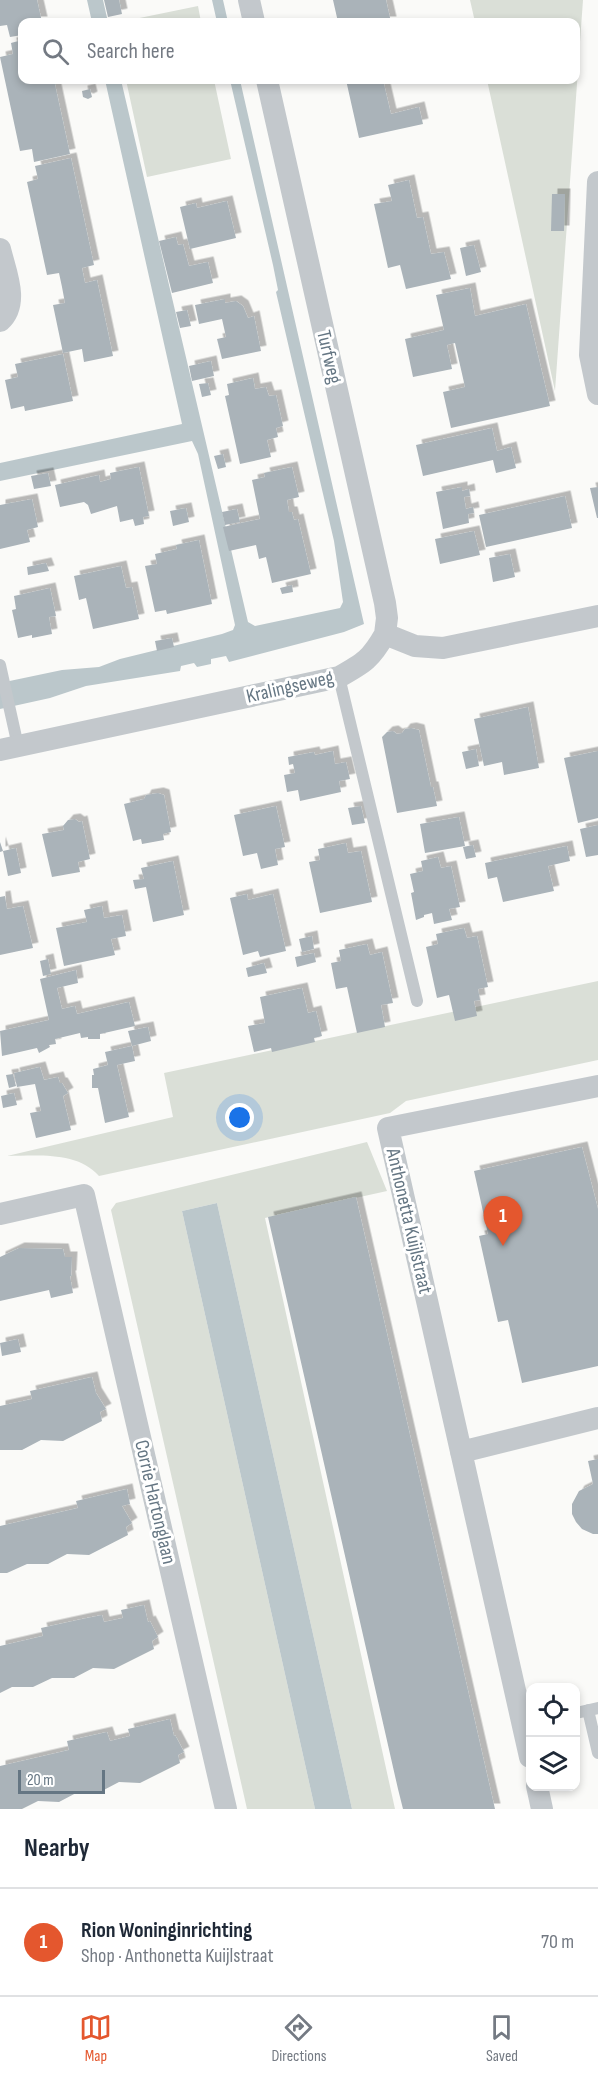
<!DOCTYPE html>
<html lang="en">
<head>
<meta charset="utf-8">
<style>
	body { margin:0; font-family:"Sofia Sans Condensed",sans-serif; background:#f2f2f3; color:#1f2937 }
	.controls { position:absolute; right:18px; bottom:18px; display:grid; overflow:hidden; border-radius:12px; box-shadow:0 3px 9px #0003 }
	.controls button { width:54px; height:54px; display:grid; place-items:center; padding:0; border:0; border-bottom:2px solid #e0e1e3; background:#fff; color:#1f2937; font:30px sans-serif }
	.scale { position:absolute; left:18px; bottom:15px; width:87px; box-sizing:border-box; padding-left:6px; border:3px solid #657683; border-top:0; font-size:16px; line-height:21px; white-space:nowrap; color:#657683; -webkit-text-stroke:4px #fff; paint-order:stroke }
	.you { position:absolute; left:240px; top:1118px; width:21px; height:21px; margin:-15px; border:4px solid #fff; border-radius:50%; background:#1a73e8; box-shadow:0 0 0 9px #1a73e833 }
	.badge { display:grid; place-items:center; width:39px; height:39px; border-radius:50%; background:#e4572e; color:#fff; font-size:20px; font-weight:700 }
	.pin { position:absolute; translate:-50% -50px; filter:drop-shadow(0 2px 3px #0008) }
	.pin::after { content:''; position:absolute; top:32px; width:21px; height:18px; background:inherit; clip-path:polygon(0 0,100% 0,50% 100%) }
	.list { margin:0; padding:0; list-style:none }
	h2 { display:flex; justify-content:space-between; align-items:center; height:78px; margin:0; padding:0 24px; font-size:26px }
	h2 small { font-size:20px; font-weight:400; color:#747a83 }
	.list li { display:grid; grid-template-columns:39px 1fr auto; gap:18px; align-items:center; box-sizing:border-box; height:108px; padding:0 24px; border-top:2px solid #e0e1e3 }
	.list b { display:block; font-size:22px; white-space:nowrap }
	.list p { margin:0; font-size:20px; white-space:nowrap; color:#747a83 }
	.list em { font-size:20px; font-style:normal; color:#747a83 }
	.icon { flex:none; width:33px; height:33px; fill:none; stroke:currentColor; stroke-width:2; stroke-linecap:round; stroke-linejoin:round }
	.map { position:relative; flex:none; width:598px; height:1809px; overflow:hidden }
	.search { position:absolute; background:#fff; box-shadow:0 3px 9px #0003; left:18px; right:18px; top:18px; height:66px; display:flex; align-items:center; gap:15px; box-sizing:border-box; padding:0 21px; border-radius:12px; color:#747a83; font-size:22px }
	.sheet { height:186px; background:#fff }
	nav { display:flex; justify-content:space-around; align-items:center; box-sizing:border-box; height:84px; border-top:2px solid #e0e1e3; background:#fff; font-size:16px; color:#747a83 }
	nav a { display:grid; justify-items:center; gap:3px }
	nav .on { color:#e4572e }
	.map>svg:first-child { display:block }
	.green { fill:#dadfd7 }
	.water { fill:#bbc7cb }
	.building { fill:#aab3b9; filter:url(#shadow) }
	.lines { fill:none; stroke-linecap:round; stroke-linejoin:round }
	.service { stroke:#c3c8cc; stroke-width:12 }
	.minor { stroke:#c3c8cc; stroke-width:22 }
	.labels { text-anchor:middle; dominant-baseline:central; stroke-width:6; stroke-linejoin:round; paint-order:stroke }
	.street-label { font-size:20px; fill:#657683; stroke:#fff }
</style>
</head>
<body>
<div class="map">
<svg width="598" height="1809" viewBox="0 0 598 1809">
	<defs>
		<filter id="shadow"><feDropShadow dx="5.5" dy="-5.5" stdDeviation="0" flood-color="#0004"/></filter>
	</defs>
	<rect width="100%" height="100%" fill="#fafaf8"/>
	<path class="green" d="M470,0h113l-28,391 -68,-311h89v-58h-101z
		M198,6l3,16h-81z
		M126,80h88l17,79 -84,18z
		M598,981v79l-192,41 -16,12 -291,63c-22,-25 -62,-20 -92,-20l166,-39 -9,-44z
		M367,1142l20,49 -122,27 130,591h-43l-135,-606 -35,8 133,598h-68l-136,-599 5,-7z"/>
	<path class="water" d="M87,0h16l5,22h-16z
		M212,0h11l5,22h-11z
		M105,80h16l127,542 7,4 85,-18 3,-6 -9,-61 -58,-249 2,-2 -5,-25 -43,-185h10l124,544 -20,8 -115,30 -3,-6 -15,3v5l-14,3 -3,-4 -13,3 -1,5 -94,15 -36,12 -50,11v-26l62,-13 37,-3 21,-8 102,-25 11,-4 2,-5 -37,-171 -6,-13 -192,40v-18l182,-39z
		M217,1203l135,606h-37l-133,-598z"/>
	<path class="building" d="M0,0h37l5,22h-20v13l-12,2 -3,-12 -7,1z
		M104,0h15l3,14 -14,3z
		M333,0h53l5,22h-53z
		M22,40v40h32l16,74 -36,8 -2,-13 -12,2 -20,-94 13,-3 -2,-11z
		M346,80h37l8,34 28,-7 4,17 -64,14z
		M90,89l2,8 -4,2 -5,-2 -1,-6z
		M71,158l23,107 -12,3 3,15 12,-3 16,76 -29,6 -2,-13 -19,4 -10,-48 12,-2 -3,-16 -3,-14 -12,2 -20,-93 11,-3 -3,-13z
		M409,180l8,38 6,-1 8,37 13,-2 7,27 -45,10 -6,-24 -12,3 -14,-64 18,-3 -4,-16z
		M552,194h13l-1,37h-13z
		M227,201l9,37 -46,11 -10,-42 16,-4 1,5z
		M176,237l2,8 5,-1 6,22 19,-4 5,21 -41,10 -13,-52z
		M474,245l7,27 -15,4 -6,-28z
		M470,288l5,28 51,-12 24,102 -99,22 -8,-36 22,-5 -10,-44 -8,2 5,24 -39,8 -8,-38 39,-9 -8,-35z
		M225,299v4l11,-2 7,5 5,12 6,-2 7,35 -39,8 -5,-20 9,-2 -4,-18 -23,5 -4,-19z
		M187,310l4,16 -11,2 -4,-16z
		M63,354l10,47 -48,10 -1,-5 -13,3 -6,-29 13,-3 -3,-13z
		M211,361l3,15 -22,5 -3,-15z
		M253,378l2,11 11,-2 3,9 7,-1 7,31 -7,2 2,9 -11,3 4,17 -31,7 -15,-68 4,-1 -2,-11z
		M208,383l3,12 -9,2 -3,-13z
		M492,428l5,23 14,-4 5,21 -20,5 -3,-13 -70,16 -7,-31z
		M223,454l3,13 -8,2 -4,-13z
		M139,467l10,49 -6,1 1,7 -9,2 -2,-7 -13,3 -3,-16 -26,8 -3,-9 -4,-3 -24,5 -5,-22 44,-10 1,7 11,-3 -1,-6z
		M292,467l7,30 -12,3 2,12h3l2,8 4,-1 13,55 -39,9 -6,-26 -7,2 -3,-14 -27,6 -6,-24 37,-8 -8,-39 13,-3 -1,-4z
		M48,473l3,13 -17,3 -3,-13z
		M462,487v4l7,-2 1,7 -6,1 2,12 7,-2 1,6 -6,1 1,9 -26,6 -7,-37z
		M598,487v31h-1l-7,-30z
		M565,496l7,32 -86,19 -7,-32z
		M32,499l6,28 -11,3 3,12 -30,7v-44z
		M186,508l3,14 -16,4 -3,-15z
		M237,509l3,13 -15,3 -3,-13z
		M474,531l6,24 -40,9 -5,-25z
		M199,540l13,64 -45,10 -1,-4 -11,2 -10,-46 12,-2 -2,-10 22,-5 -1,-4z
		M510,554l5,23 -22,5 -4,-24z
		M46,563l3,8 -21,4 -1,-8z
		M121,566l5,22 6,-1 7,32 -46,10 -7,-31 -7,2 -5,-24z
		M292,585l1,7 -11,2 -2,-6z
		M50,588l6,28 -7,1 3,17 -20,4v-3l-14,3 -6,-28 4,-1 -2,-13z
		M172,638l2,9 -17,4 -2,-10z
		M528,707l11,61 -35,7 -2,-13 -18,4 -10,-47z
		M411,728l8,2 12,57h2l4,19 -40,7 -15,-76 5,-5 6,-1 4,3 5,-1 3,-4z
		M476,749l3,17 -13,3 -4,-17z
		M333,751l2,13 11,-2 4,17 -11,2 2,11 -41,9 -2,-11 -11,2 -3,-17 11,-2 -2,-9 -4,1 -1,-8 26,-5 1,3z
		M598,751v67l-20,5 -14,-65z
		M158,793l6,2 7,37 -8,2 1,6 -22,4 -1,-5 -8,2 -9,-37 20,-5 2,-4z
		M276,806l9,41 -10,2 3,16 -17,4 -4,-16 -14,3 -9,-41z
		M361,806l4,17 -13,2 -4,-17z
		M459,817l6,29 -40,7 -5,-29z
		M75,819l4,3 3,-1 8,38 -12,3 2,10 -28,5 -10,-43 22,-4 -1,-4 5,-6z
		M598,825v30l-12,2 -6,-28z
		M0,842l3,9 13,-3 5,25 -13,3 -5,-25 -3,1z
		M346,843l2,10 13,-2 11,51 -52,11 -11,-51 11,-2 -2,-11z
		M473,845l3,12 -10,2 -3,-12z
		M567,846l3,15 -22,5 6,25 -51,11 -6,-25 -9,2 -3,-16z
		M438,857l3,11 10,-2 9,41 -11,2 3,11 -18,4 -2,-11 -8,2v2l-8,3 -5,-27 3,-1 -4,-18 13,-3 -2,-10z
		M173,861l11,54 -31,7 -7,-35 -11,2 -2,-9 11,-1 -3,-11z
		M247,894l1,6 25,-6 13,57 -26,6 -2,-6 -15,4 -13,-57z
		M5,896l2,13 16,-3 10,42 -33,7v-58z
		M102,906l2,12 18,-3 4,21 -15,3 4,16 -51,11 -8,-38 31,-6 -3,-12z
		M464,928l3,10 10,-2 11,51 -10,2 2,11 -6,1 3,15 -22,5 -6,-26 -12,3 -11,-51 12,-3 -2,-10z
		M312,936l2,13 -12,3 -3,-13z
		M367,944l3,11 12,-3 11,51 -12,2 4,22 -28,6 -10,-46 -11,2 -5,-26 10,-2 -2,-11z
		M314,953l2,9 -19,5 -2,-10z
		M48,959l3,15 -8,2 -3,-15z
		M264,963l3,10 -19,4 -2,-9z
		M76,970l2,13 -21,5 5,21 13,-3 2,8 52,-12 6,24 -35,8v5h-12v-2l-7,1 -1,-5 -25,6 1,5 -7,1 1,2 -11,6 -2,-5 -35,8 -2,-25 49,-11 -9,-41z
		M302,988l6,25 8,-2 6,25 -8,2 1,4 -43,10 -1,-4 -17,4 -6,-26 17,-3 -5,-26z
		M148,1027l3,14 -19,5 -4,-15z
		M132,1046l3,15 -18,4 12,52 -24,6 -7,-35h-6v-13h2l-1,-6 15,-4 -3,-13z
		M40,1067l4,13 14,-3 2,6h2l6,10 -5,3 8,34 -35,8 -6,-25 11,-2 -6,-27 -18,3 -3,-14z
		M13,1074l3,12 -7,2 -3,-13z
		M14,1093l3,12 -14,3 -2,-12z
		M582,1147l16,62v157l-76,17 -14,-63 -10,2 -19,-86 9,-2 -14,-63z
		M356,1197l130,573 9,39h-92l-5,-20 -130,-572z
		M19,1248l44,1 2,8h7l-1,19h-1l3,17 -22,5 -2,-8 -49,11v-44z
		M18,1339l3,13 -19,4 -2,-13z
		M92,1377l4,16 10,16 -6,3 2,9 -39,20 -22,-1 -19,10h-22v-44l32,-7 -2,-8z
		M598,1459v75h-5l-11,-5 -6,-7 -4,-8v-10l7,-13 14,-7 -5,-23z
		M127,1489l3,15 -8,2 10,17 -6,4 2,8 -39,20 -22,-1 -19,10h-21l-20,9h-7v-47l78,-18 -2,-7z
		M144,1605l4,17 2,-1 8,16 -6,4 2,8 -40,20 -21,-1 -19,10h-22l-19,9h-21l-12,6v-47l43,-10 -2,-8 41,-9 20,-4 2,7 19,-4 -2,-8z
		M170,1719l4,17 1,-1 9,17 -6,3 2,8 -40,20 -21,-1 -19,10h-22l-19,10 -21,-1 -16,8h-22v-43l69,-16 -2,-9 40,-9 3,9 20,-5 -2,-7z"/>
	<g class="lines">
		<path class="service" d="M0,665l18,81
			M339,677l78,324
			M588,1710l10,43
			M576,1713l22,-5"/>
		<path class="minor" d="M249,0l5,22
			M267,80l118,523 2,15 -2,16
			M598,182l-8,173 8,39
			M0,249c5,22 20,54 0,72
			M0,750l339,-73c25,-14 32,-18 46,-43l30,12 28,2 155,-32
			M0,1214l84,-19 142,614
			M461,1452l137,-34
			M530,1757l-142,-629 210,-42
			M537,1786l5,23"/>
	</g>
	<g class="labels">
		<g class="street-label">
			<text transform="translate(329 357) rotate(77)">Turfweg</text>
			<text transform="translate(290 687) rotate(-13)">Kralingseweg</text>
			<text transform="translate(409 1221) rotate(77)">Anthonetta Kuijlstraat</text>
			<text transform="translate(155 1502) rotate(77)">Corrie Hartonglaan</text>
		</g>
	</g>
</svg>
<div class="controls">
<button><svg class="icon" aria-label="locate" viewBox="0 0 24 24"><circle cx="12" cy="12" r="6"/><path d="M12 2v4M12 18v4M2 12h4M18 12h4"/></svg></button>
<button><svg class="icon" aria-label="layers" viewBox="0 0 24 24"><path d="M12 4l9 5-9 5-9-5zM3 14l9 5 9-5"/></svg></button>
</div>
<div class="scale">20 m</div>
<div class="you"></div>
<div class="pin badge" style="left:503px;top:1246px">1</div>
<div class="search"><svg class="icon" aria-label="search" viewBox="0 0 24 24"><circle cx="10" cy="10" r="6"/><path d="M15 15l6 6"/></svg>Search here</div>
</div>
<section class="sheet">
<h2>Nearby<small></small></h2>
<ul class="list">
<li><span class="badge">1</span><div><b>Rion Woninginrichting</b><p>Shop · Anthonetta Kuijlstraat</p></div><em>70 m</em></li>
</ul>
</section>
<nav>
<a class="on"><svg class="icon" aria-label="map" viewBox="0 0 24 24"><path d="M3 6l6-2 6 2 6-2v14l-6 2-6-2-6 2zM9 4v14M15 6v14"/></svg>Map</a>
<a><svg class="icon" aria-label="directions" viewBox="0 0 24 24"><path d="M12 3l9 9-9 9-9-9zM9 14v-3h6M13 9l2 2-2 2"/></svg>Directions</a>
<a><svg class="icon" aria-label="saved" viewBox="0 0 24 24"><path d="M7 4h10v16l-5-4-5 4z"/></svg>Saved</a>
</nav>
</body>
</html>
